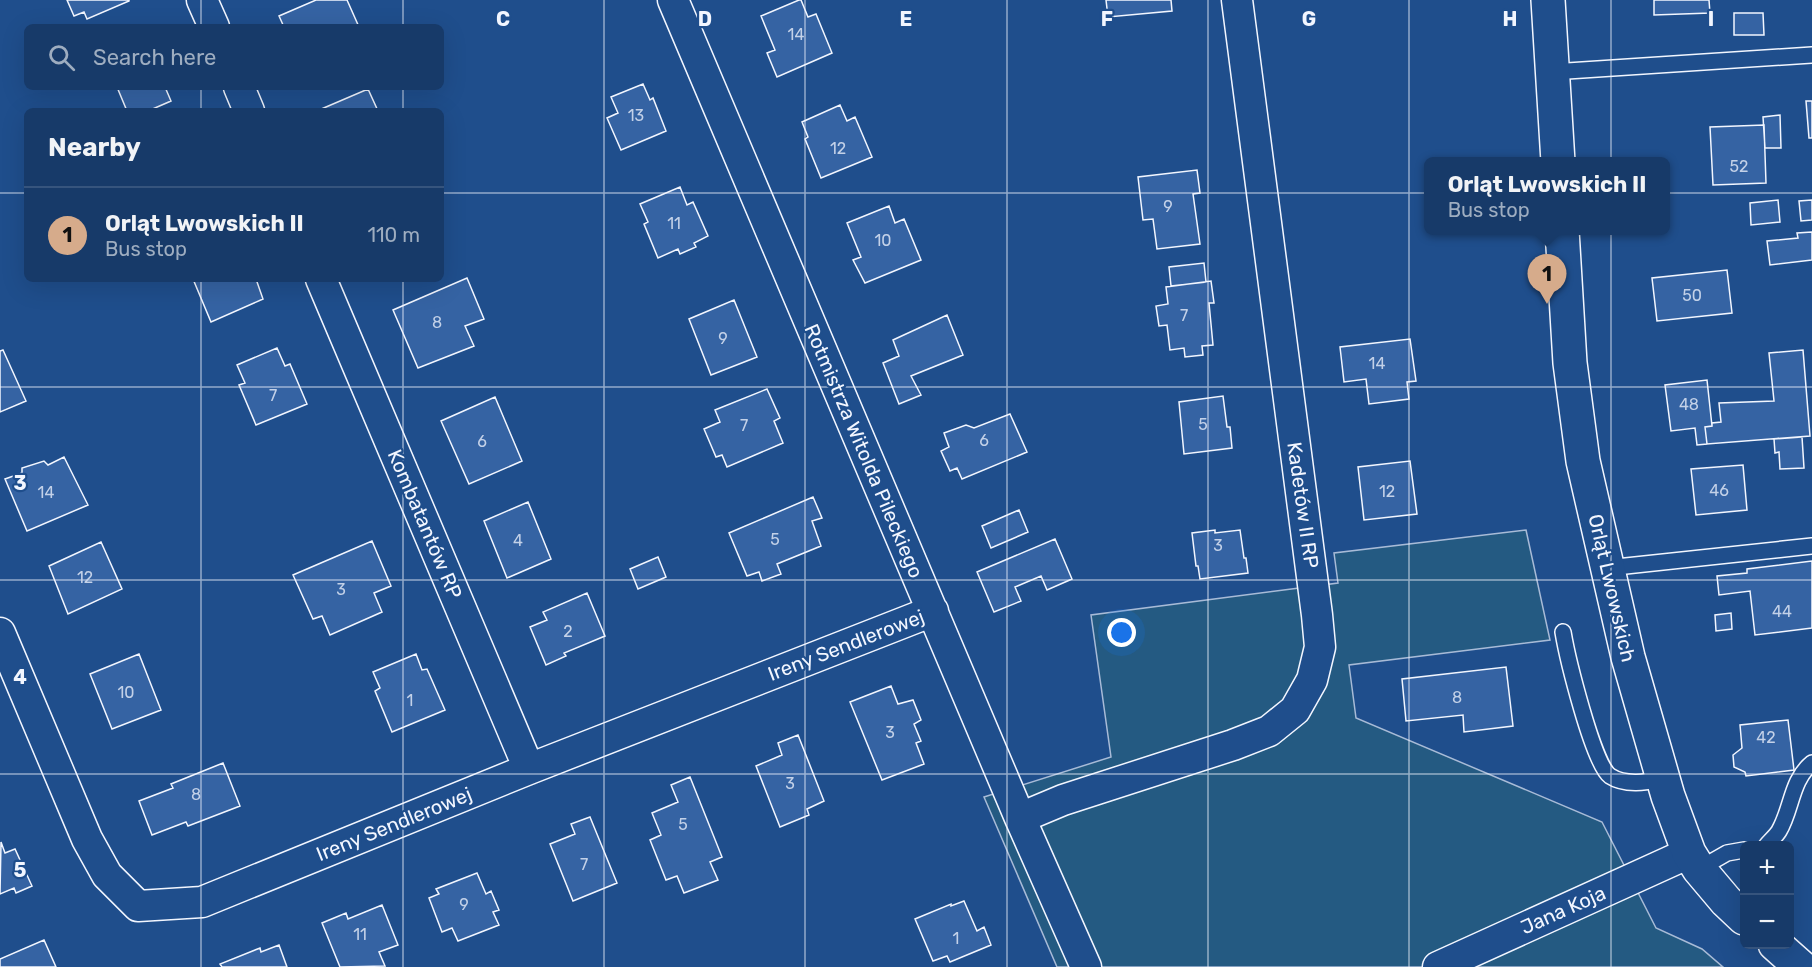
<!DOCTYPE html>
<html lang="en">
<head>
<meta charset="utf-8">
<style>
	body { margin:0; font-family:Rubik,sans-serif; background:#244571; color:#f1f3f6 }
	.controls { position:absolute; right:18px; bottom:18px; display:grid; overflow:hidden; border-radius:9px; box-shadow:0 6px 24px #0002 }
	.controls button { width:54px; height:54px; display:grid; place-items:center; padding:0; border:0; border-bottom:2px solid #36547d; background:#173a69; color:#f1f3f6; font:30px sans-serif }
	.you { position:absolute; left:1122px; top:633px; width:21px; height:21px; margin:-15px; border:4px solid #fff; border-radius:50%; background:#1a73e8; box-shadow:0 0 0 9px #1a73e833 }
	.badge { display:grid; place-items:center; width:39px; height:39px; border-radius:50%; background:#d6ab8b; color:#111; font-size:20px; font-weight:700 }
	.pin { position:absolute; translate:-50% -50px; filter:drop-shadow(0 2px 3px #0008) }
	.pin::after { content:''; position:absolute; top:32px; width:21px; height:18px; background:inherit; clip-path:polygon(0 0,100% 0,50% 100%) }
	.popup { position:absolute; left:1424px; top:157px; width:246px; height:78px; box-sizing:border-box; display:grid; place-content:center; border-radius:9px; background:#173a69; filter:drop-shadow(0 2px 4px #0005); font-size:20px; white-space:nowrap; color:#9eadc0 }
	.popup b { font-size:22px; color:#f1f3f6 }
	.popup::after { content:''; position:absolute; left:50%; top:100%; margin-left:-12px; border:12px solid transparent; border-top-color:#173a69 }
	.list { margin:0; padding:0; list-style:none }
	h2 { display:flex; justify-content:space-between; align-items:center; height:78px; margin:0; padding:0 24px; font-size:26px }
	h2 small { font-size:20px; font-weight:400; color:#9eadc0 }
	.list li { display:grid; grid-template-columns:39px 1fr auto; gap:18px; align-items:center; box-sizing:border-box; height:96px; padding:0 24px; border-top:2px solid #36547d }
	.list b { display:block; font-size:22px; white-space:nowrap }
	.list p { margin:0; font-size:20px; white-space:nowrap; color:#9eadc0 }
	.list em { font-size:20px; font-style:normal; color:#9eadc0 }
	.icon { flex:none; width:33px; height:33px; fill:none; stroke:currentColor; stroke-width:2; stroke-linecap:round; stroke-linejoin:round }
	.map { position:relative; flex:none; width:1812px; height:967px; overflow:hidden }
	.search { position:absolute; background:#173a69; box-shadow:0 6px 24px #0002; left:24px; top:24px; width:420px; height:66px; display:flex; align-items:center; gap:15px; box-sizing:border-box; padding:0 21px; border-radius:9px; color:#9eadc0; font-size:22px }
	.panel { position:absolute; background:#173a69; box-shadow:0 6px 24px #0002; left:24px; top:108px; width:420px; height:174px; border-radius:9px }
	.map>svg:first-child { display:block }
	.green { fill:#245a82; stroke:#a8bbd7; stroke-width:1.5 }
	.building { fill:#3563a3; stroke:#f2f6ff; stroke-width:1.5 }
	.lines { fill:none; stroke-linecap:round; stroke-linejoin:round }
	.service-casing { stroke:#f2f6ff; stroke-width:18 }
	.minor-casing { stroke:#f2f6ff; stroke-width:33 }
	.tertiary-casing { stroke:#f2f6ff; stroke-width:36 }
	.service { stroke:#1f4e8c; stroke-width:15 }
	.minor { stroke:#1f4e8c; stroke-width:30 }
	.tertiary { stroke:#1f4e8c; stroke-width:33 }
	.grid { fill:none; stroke:#f2f6ff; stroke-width:1.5; stroke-opacity:0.55 }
	.labels { text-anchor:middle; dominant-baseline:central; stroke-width:4.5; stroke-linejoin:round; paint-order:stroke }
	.number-label { font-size:16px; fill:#c3d1e8 }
	.street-label { font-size:20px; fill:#f2f6ff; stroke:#1f4e8c }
	.grid-label { font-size:20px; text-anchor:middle; font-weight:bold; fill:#f2f6ff; stroke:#1f4e8c; stroke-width:4.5; stroke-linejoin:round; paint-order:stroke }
</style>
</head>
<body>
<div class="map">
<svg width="1812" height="967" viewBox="0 0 1812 967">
	<rect width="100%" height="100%" fill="#1f4e8c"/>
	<path class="green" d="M1526,530l24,110 -201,25 7,53 246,104 54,106 46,21 21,18h-666l-73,-170 127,-40 -20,-142 247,-32 -4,-30z"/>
	<path class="building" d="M67,0h62v1l-42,18 -3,-7 -10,4z
		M316,0h31l12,27h-75l-5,-11z
		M799,0h2l7,17 8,-3 16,39 -55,24 -10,-24 8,-3 -14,-34z
		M1106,0h65l1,11 -64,6z
		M1654,0h55l1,13 -56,2z
		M1734,13h29l1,22h-30z
		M643,84l7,16 3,-2 13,33 -45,19 -14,-32 11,-5 -7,-16z
		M117,87h48l6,14 -23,10h-21z
		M368,89l10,22 -59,-1z
		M1806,101h6v37h-3z
		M840,105l7,16 8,-4 17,40 -51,21 -16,-39 3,-2 -6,-15z
		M1780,115l1,33h-16l-2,-31z
		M1764,125l2,58 -53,2 -3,-58z
		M1197,170l3,23 -7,1 7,50 -43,5 -4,-30 -10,1 -5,-43z
		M680,187l7,18 6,-3 15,34 -14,7 2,4 -16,7 -2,-5 -20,9 -14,-34 4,-2 -8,-18z
		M1778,200l2,22 -29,3 -1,-22z
		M1812,200v20l-11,1 -2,-20z
		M889,206l6,17 9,-4 17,41 -56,23 -12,-23 8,-3 -14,-34z
		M1812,232v28l-42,5 -3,-24 31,-3 -1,-5z
		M1204,263l2,19 -35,4 -2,-19z
		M1727,270l5,43 -75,8 -5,-43z
		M467,278l17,41 -19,7 9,20 -56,22 -25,-58z
		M193,279h63l7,20 -52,23z
		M1211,281l3,22h-5l4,42 -11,1 1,9 -18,2 -1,-9 -14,2 -3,-25 -8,1 -3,-20 12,-2 -2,-17z
		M734,300l23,57 -46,18 -22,-56z
		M947,315l16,40 -52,21 10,19 -22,9 -16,-41 16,-7 -6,-16z
		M1410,339l6,42 -9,1 2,17 -40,5 -3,-25 -22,3 -4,-35z
		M277,348l8,18 5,-2 17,40 -51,21 -17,-40 6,-2 -8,-18z
		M3,350l23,51 -26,11v-61z
		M1803,350l7,86 -103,8 -2,-17 7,-1v-3l9,-1 -2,-19 55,-2 -5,-48z
		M1707,380l5,46 -7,1 2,17 -10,1 -2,-17 -24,3 -6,-46z
		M767,389l13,29 -6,3 9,22 -56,24 -5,-12 -6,2 -12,-28 16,-7 -5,-12z
		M1223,396l4,31h3l2,21 -48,6 -5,-52z
		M495,397l27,64 -53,23 -28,-63z
		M1010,414l17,38 -65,27 -5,-11 -7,3 -9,-20 8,-4 -5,-14 22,-8 8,3z
		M1802,437l2,31 -24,1 -1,-17 -4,1 -1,-14z
		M64,457l24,48 -61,26 -22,-52 17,-6v-5l22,-7 4,4z
		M1410,461l7,53 -53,6 -6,-53z
		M1743,465l4,45 -51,5 -5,-46z
		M813,497l9,21 -10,3 9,25 -44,18 4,10 -19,7 -3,-9 -12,4 -18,-43z
		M528,502l23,57 -44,19 -23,-57z
		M1019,510l9,22 -37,16 -9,-22z
		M1215,530v3l25,-3 4,28h2l2,15 -48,6 -2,-13h-2l-4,-33z
		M1055,539l17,40 -25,11 -6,-14 -26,11 6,14 -27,11 -17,-40z
		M372,541l19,45 -17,7 8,19 -52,23 -8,-19 -9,3 -20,-44z
		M101,542l21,47 -54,25 -19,-48z
		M658,557l8,20 -28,12 -8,-20z
		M1812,561v67l-57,7 -5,-44 -31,4 -2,-19 30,-3v-4z
		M587,593l18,43 -41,17 2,3 -20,9 -16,-38 17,-7 -4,-8z
		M1731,613l1,16 -16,2 -1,-16z
		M139,654l22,56 -49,19 -22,-55z
		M416,654l6,16 5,-1 18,41 -53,22 -17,-41 5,-3 -7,-16z
		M1506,667l7,59 -49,6 -1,-17 -57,6 -4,-42z
		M891,686l7,18 15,-4 8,20 -7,4 7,17 -5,2 8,21 -42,16 -32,-78z
		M1788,720l6,50 -48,6 -1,-4 -11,-5 -1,-12 9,-7 -2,-23z
		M798,735l26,66 -17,8 2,6 -29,12 -24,-61 26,-11 -4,-12z
		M223,763l17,43 -52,20 -2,-4 -34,13 -13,-34 34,-13 -2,-4z
		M690,777l32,80 -12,5 8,18 -34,13 -7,-17 -11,4 -16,-40 11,-5 -9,-22 26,-11 -7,-17z
		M590,817l27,66 -44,18 -23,-57 25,-10 -4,-10z
		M1,842l4,11 10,-4 17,37 -16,7 -2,-5 -14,6z
		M477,873l9,21 5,-3 8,19 -6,2 6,13 -41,16 -6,-13 -10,4 -13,-34 10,-4 -3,-5z
		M964,901l13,30 7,-4 7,18 -41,17 -3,-6 -14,5 -18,-42 36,-15v2z
		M382,905l16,40 -19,7 6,14 -45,1 -18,-44 24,-10 2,6z
		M44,940l12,27h-56v-8z
		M279,945l8,22h-65l-2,-3 40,-16 1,4z"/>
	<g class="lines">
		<defs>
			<path id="service" d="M1552,72l260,-17
				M1607,568l205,-22
				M1563,632c4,24 30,132 47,144 15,10 37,6 54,3
				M1766,846c4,-5 10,-10 13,-15 13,-22 12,-51 33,-68
				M1699,869l28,-16 17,-3"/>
			<path id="minor" d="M202,0l12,27
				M673,0l347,818 66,149
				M239,87l10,24
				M321,279l208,490
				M0,633l87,206 20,36 31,31 64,-4 327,-133 404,-158
				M1020,818l43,-18 170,-55 36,-14 26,-21 17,-30 8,-33 -3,-32 -80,-615
				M1438,967l251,-114"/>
			<path id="tertiary" d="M1548,0l10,162
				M1562,230l8,133 13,98 45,196 40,139 21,57 10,16 27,32 18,17
				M1775,944l26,23"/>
		</defs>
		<use href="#service" class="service-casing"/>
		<use href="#minor" class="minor-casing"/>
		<use href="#tertiary" class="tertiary-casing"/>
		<use href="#service" class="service"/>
		<use href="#minor" class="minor"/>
		<use href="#tertiary" class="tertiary"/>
	</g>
	<path class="grid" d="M201,0v27M403,0v27M604,0v967M805,0v967M1007,0v967M1208,0v967M1409,0v967M1611,0v967M201,87v24M403,87v24M0,193h27M441,193h1371M201,279v688M403,279v688M0,387h1812M0,580h1812M0,774h1812"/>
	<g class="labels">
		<g class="number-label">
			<text x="796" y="34">14</text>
			<text x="636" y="115">13</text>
			<text x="838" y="148">12</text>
			<text x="1739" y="166">52</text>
			<text x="1168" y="206">9</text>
			<text x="674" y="223">11</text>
			<text x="883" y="240">10</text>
			<text x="1692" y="295">50</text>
			<text x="1184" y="315">7</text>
			<text x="437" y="322">8</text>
			<text x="723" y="338">9</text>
			<text x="1377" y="363">14</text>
			<text x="273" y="395">7</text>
			<text x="1689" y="404">48</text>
			<text x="1203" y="424">5</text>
			<text x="744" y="425">7</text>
			<text x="984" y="440">6</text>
			<text x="482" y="441">6</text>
			<text x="1719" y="490">46</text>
			<text x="1387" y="491">12</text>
			<text x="46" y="492">14</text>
			<text x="775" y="539">5</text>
			<text x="518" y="540">4</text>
			<text x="1218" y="545">3</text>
			<text x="85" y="577">12</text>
			<text x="341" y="589">3</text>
			<text x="1782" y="611">44</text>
			<text x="568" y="631">2</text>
			<text x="126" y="692">10</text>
			<text x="1457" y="697">8</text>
			<text x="410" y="700">1</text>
			<text x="890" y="732">3</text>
			<text x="1766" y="737">42</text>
			<text x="790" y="783">3</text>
			<text x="196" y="794">8</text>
			<text x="683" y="824">5</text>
			<text x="584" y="864">7</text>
			<text x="464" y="904">9</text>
			<text x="360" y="934">11</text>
			<text x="956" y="938">1</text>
		</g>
		<g class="street-label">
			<text transform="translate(864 451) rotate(67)">Rotmistrza Witolda Pileckiego</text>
			<text transform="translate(1303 505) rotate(82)">Kadetów II RP</text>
			<text transform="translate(425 524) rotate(67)">Kombatantów RP</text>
			<text transform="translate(1612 588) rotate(77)">Orląt Lwowskich</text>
			<text transform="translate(846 645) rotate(-21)">Ireny Sendlerowej</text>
			<text transform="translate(394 824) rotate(-22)">Ireny Sendlerowej</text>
			<text transform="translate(1563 910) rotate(-24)">Jana Koja</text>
		</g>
	</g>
	<g class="grid-label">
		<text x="503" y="26">C</text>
		<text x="705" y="26">D</text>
		<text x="906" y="26">E</text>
		<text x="1107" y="26">F</text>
		<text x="1309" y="26">G</text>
		<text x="1510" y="26">H</text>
		<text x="1711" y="26">I</text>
		<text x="20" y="490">3</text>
		<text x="20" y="684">4</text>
		<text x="20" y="877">5</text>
	</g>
</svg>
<div class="controls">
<button>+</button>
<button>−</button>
</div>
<div class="you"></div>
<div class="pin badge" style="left:1547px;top:304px">1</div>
<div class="popup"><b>Orląt Lwowskich II</b>Bus stop</div>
<div class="search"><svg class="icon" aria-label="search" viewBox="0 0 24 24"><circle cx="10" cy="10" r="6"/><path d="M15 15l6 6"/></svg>Search here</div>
<section class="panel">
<h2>Nearby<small></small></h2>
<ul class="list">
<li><span class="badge">1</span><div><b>Orląt Lwowskich II</b><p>Bus stop</p></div><em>110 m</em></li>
</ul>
</section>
</div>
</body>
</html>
